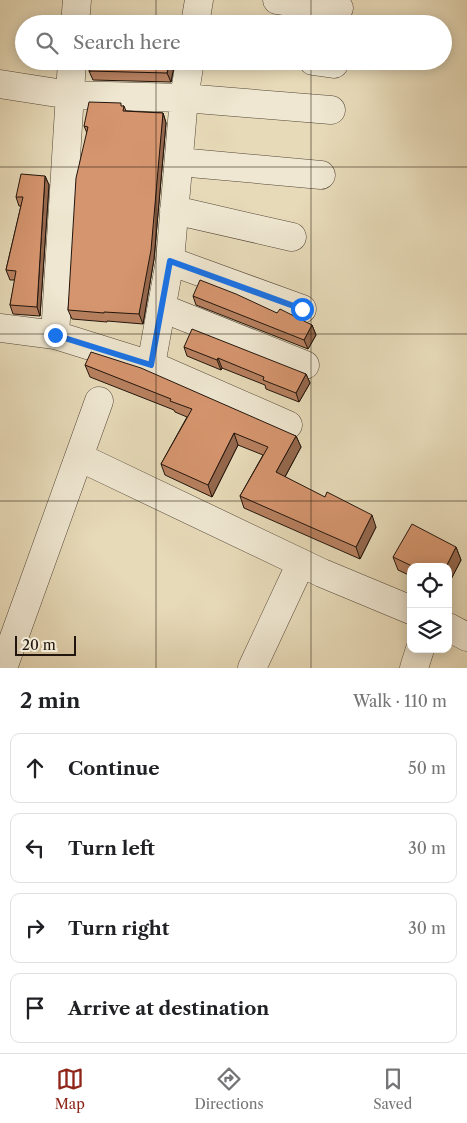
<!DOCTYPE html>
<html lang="en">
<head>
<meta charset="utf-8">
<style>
	body { margin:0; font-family:"Libre Caslon Text",serif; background:#f2f2f2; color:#202124 }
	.controls { position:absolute; right:15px; bottom:15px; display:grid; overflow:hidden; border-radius:10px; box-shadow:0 2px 12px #0003 }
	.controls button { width:45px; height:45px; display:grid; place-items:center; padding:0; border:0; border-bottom:1px solid #e0e0e0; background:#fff; color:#202124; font:25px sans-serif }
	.scale { position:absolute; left:15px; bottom:12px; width:61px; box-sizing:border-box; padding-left:5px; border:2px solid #22150d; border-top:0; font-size:14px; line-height:18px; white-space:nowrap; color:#22150d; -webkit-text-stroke:4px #efe7d1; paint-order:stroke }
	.stop { position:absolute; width:15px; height:15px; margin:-11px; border:4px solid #1a73e8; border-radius:50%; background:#fff }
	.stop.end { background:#1a73e8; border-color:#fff; box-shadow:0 1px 5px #0008 }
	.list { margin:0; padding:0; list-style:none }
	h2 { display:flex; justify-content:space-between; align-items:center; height:65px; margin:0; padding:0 20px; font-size:21px }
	h2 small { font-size:16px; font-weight:400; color:#757577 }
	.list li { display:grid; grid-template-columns:32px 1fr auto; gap:15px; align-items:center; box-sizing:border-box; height:70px; margin:0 10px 10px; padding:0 10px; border:1px solid #e0e0e0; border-radius:10px }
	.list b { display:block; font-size:19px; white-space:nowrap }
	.list em { font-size:16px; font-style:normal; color:#757577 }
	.icon { flex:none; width:28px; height:28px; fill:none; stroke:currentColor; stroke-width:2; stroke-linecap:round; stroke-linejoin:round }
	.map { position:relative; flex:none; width:467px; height:668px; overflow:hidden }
	.search { position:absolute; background:#fff; box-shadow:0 2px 12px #0003; left:15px; right:15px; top:15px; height:55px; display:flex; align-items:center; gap:12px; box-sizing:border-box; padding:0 18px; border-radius:28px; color:#757577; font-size:19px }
	.sheet { height:385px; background:#fff }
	nav { display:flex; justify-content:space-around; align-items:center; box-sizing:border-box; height:70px; border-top:1px solid #e0e0e0; background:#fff; font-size:14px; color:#757577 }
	nav a { display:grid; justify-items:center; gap:2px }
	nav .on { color:#8f2418 }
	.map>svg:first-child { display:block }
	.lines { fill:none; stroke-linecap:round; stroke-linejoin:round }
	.minor-casing { stroke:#534638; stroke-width:29 }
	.minor { stroke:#efe7d1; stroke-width:28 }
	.wall { fill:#b7805f; stroke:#22150d }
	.shaded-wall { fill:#95684d; stroke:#22150d }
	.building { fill:#d5956e; stroke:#22150d }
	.route { stroke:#1a73e8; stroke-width:6 }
	.grid { fill:none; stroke:#22150d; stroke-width:1; stroke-opacity:0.55 }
</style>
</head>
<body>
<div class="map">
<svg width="467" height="668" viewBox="0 0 467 668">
	<rect width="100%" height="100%" fill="#e7dab8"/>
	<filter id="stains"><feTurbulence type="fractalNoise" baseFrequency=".004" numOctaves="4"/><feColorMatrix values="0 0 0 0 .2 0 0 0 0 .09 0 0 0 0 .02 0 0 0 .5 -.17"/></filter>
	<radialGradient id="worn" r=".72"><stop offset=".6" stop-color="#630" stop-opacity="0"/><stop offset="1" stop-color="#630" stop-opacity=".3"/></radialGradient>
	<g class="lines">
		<defs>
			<path id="minor" d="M277,0l62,8
				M75,24l2,-24
				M195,24l4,-24
				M313,61l21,3
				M0,84l70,11 114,3 147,12
				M179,162l142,13
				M174,210l118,27
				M170,261l132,48
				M162,308l143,57
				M0,328l55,7 96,30 137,60
				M55,335l17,-274
				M151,365l19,-104 14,-163 6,-37
				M79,457l243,116 89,37
				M448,627l19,10
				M3,668l96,-267
				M252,668l49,-105
				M414,668l6,-19"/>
		</defs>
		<use href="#minor" class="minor-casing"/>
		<use href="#minor" class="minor"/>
	</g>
	<path class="wall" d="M175,61l-4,21 -78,-2 -4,-9z
		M123,106h1l2,5 37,2 3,10 -12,136 -11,65 -36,-3v1l-35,-3 -4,-9 19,-177 -3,-7z
		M45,176l4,9 -9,131 -27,-2 -3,-9 5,-25h-5l-4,-10 15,-64h-2l-3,-9z
		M193,296l84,17 35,12 4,10 -8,14 -112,-44z
		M184,347l122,27 4,9 -11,19 -33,-13 -1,-4 -43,-17 -1,2 -34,-14z
		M85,365l211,71 5,11 -16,30 91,50 -16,32 -116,-51 -4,-12 23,-41 -25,-10 -26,52 -47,-22 -4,-11 26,-47 -12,-5 -1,-2 -84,-33z
		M456,547l5,13 -13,25v-18h-37v9l-13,-6 -5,-13z"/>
	<path class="shaded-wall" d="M170,61h5l-4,21 -4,-9z
		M163,113l3,10 -12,136 -11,65 -4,-10z
		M45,176l4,9 -9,131 -3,-9z
		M312,325l4,10 -8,14 -4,-9z
		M218,358l4,10 -1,2 -4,-10z
		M306,374l4,9 -11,19 -3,-9z
		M234,433l4,12 -26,52 -4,-12z
		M296,436l5,11 -20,37 -5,-12z
		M372,515l4,12 -16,32 -4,-12z
		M456,547l5,13 -13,25v-18h-2z"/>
	<path class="building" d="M142,21l34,3h-34z
		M91,61h79l-3,12 -78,-2z
		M89,102l32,1v3h3l-1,5 40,2 -12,137 -12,64 -35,-2v1l-36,-3 8,-132 12,-51 -4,-1z
		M21,174l24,2 -8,131 -27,-2 6,-34 -10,-1 17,-73h-7z
		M200,280l36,14 41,19 3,-4 32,16 -8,15 -111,-44z
		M192,329l114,45 -10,19 -33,-13 1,-3 -46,-19 -1,2 -33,-13z
		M91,352l50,16 155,68 -20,36 49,25 2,-5 45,23 -16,32 -116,-51 28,-49 -34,-14 -26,52 -47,-21 31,-55 -22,-8 1,-2 -86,-34z
		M412,524l44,23 -10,20h-32l-21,-10z"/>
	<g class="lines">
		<path class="route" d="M55,335l96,30 19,-104 132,48"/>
	</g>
	<path class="grid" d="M156,0v24M311,0v24M156,61v607M311,61v607M0,167h467M0,334h467M0,501h467"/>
	<rect width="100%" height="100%" filter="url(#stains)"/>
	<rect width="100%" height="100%" fill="url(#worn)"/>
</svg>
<div class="controls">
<button><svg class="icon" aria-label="locate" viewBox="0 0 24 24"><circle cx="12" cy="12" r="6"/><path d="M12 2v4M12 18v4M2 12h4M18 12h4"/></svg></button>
<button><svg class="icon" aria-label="layers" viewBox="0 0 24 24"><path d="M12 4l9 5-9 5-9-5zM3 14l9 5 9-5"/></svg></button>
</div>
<div class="scale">20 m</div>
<div class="stop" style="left:302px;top:309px"></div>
<div class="stop end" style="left:55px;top:335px"></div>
<div class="search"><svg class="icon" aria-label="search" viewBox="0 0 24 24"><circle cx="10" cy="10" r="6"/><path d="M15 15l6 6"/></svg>Search here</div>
</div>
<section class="sheet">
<h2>2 min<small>Walk · 110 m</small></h2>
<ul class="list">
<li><svg class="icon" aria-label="ahead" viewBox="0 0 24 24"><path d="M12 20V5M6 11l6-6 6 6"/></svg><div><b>Continue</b></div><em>50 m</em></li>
<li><svg class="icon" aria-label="left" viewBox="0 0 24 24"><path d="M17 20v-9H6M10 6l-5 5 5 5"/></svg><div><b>Turn left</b></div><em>30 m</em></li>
<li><svg class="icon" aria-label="right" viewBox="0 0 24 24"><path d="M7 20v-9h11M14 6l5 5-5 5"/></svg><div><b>Turn right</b></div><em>30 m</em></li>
<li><svg class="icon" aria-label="arrive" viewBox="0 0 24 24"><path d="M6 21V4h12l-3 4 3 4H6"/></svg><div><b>Arrive at destination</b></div></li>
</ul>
</section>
<nav>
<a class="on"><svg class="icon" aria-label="map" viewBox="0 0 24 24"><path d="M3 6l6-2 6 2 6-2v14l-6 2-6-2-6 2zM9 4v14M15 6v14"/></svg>Map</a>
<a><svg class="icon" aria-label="directions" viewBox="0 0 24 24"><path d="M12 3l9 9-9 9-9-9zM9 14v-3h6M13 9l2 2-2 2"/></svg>Directions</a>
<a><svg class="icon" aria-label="saved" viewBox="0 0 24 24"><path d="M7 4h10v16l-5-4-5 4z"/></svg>Saved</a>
</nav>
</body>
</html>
